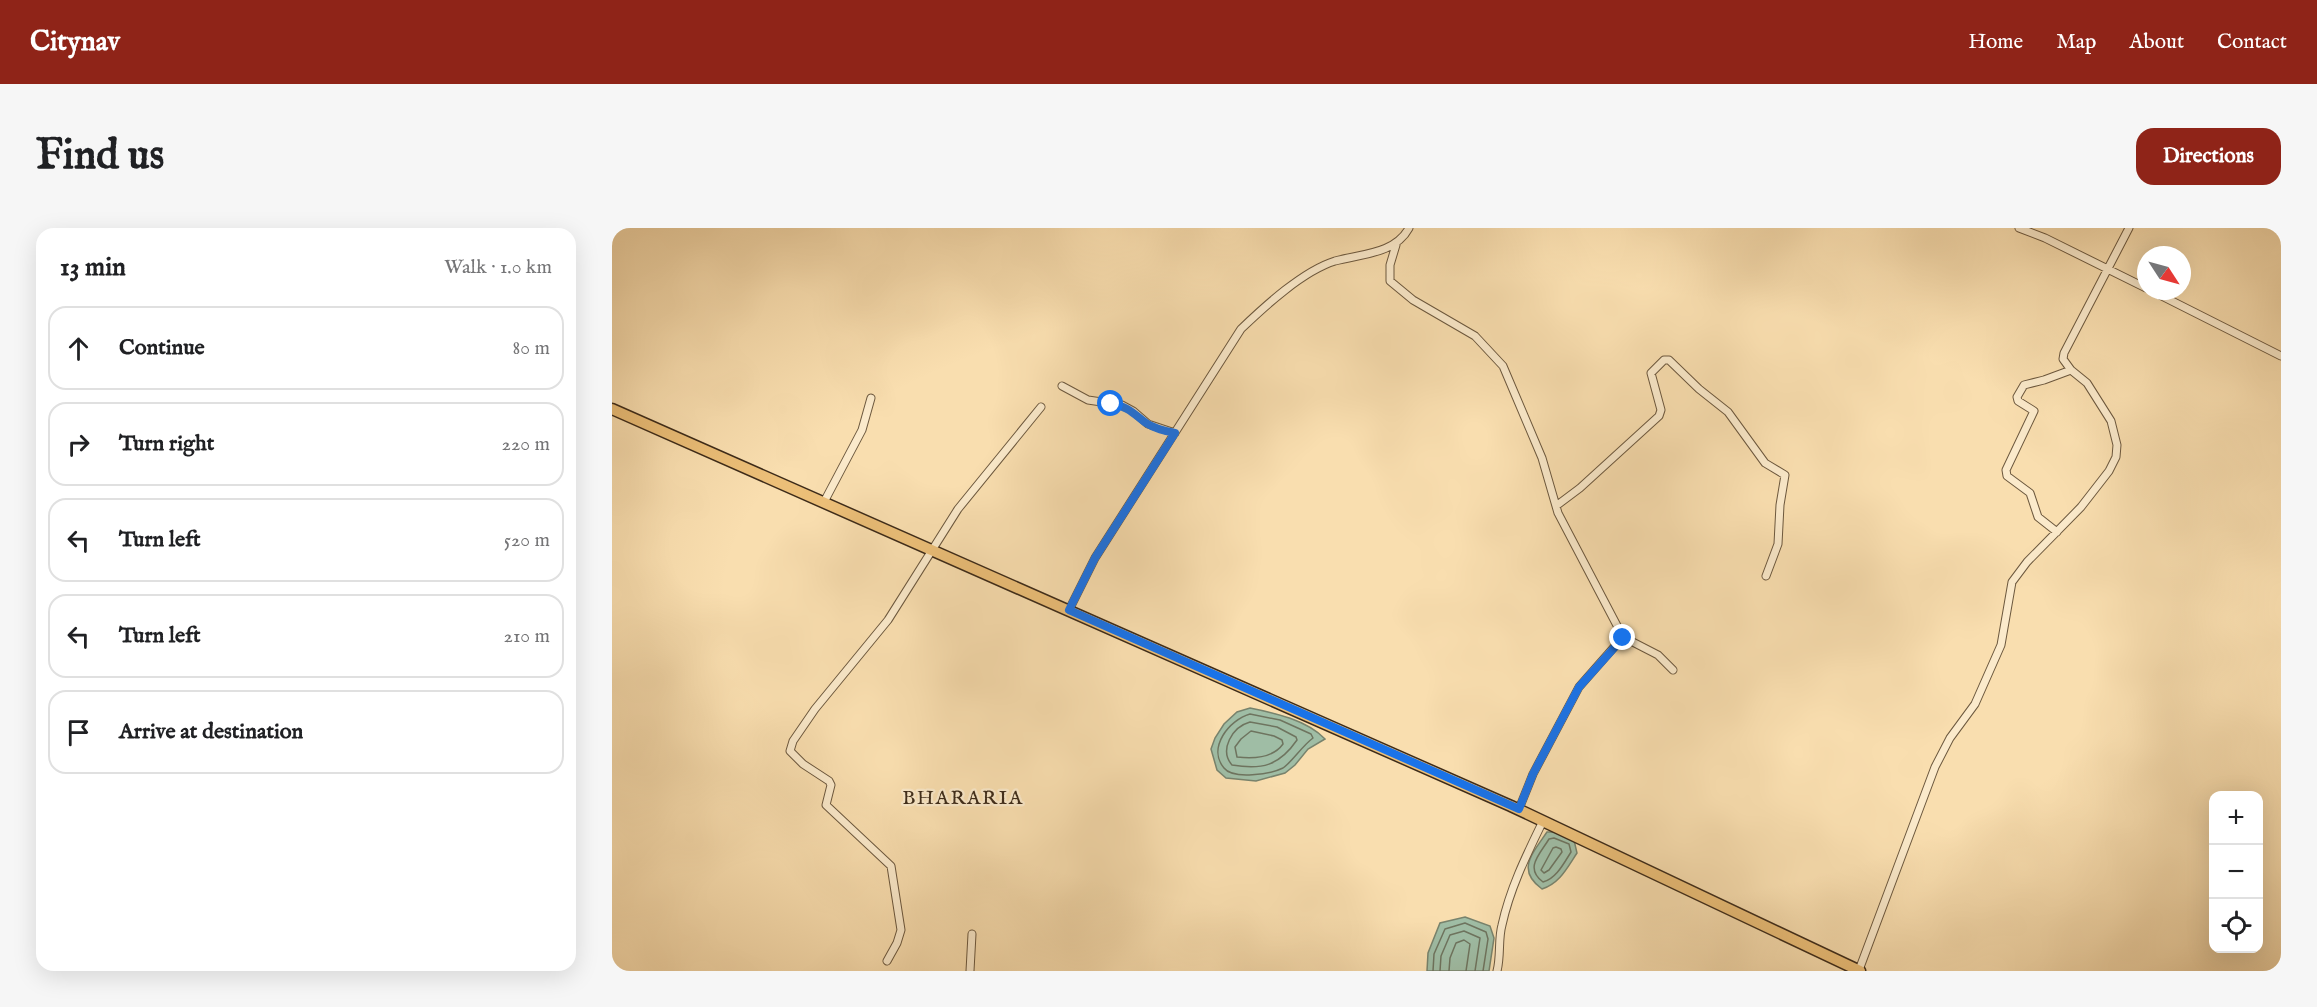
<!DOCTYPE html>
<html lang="en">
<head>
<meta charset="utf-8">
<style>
	body { margin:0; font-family:"IM FELL English",serif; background:#f6f6f6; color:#202124 }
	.controls { position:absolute; right:18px; bottom:18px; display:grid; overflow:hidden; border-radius:12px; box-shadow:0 6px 24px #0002 }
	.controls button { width:54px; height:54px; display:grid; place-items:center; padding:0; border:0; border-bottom:2px solid #e0e0e0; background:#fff; color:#202124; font:30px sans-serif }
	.compass { position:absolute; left:1525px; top:18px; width:54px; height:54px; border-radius:50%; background:#fff; box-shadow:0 6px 24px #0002; rotate:126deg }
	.stop { position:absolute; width:18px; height:18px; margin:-14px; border:4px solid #1a73e8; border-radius:50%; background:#fff }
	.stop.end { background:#1a73e8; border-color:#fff; box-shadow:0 2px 6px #0008 }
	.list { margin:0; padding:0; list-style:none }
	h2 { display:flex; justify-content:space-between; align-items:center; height:78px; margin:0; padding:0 24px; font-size:26px }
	h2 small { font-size:20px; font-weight:400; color:#757577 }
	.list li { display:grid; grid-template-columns:39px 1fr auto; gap:18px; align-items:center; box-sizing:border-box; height:84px; margin:0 12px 12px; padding:0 12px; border:2px solid #e0e0e0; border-radius:18px }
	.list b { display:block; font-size:22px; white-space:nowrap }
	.list em { font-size:20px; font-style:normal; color:#757577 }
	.icon { flex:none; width:33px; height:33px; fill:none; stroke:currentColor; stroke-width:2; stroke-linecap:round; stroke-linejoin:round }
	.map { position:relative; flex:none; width:1669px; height:743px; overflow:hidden; border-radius:18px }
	header { display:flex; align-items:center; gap:36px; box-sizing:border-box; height:84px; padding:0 30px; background:#8f2418; color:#fff }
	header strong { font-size:28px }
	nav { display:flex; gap:33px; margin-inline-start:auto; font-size:21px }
	.intro { display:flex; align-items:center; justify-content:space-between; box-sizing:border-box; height:144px; padding:0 36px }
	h1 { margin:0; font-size:42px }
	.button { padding:15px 27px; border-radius:18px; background:#8f2418; color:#fff; font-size:21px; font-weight:700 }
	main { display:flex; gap:36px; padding:0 36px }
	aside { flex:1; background:#fff; border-radius:18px; box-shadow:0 6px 24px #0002 }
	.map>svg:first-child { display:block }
	.water { fill:#9fbda5; stroke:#78836d; stroke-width:1.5 }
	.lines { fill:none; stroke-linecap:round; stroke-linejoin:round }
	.shore { stroke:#6e745f; stroke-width:1.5 }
	.minor-casing { stroke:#6c583e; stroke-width:9 }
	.primary-casing { stroke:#3d2b19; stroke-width:13 }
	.minor { stroke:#fbeacb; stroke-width:7 }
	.primary { stroke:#ecbf78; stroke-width:10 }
	.route { stroke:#1a73e8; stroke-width:8 }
	.labels { text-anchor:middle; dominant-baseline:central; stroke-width:4.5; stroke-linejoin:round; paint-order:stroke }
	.quarter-label { font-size:20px; letter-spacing:1.5px; fill:#3d2b19; stroke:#fbeacb }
</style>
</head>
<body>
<header>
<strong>Citynav</strong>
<nav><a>Home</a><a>Map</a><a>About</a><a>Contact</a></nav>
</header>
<div class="intro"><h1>Find us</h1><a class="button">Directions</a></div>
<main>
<aside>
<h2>13 min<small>Walk · 1.0 km</small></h2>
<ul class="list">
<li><svg class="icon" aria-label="ahead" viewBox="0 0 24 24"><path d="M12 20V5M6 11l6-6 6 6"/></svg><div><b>Continue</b></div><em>80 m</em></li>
<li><svg class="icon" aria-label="right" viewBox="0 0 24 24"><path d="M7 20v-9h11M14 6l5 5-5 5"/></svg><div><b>Turn right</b></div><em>220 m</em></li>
<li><svg class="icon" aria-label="left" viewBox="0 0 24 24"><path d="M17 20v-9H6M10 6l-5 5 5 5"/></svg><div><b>Turn left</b></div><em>520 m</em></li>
<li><svg class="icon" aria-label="left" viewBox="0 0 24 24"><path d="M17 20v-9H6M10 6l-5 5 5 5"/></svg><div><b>Turn left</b></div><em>210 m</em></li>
<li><svg class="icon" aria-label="arrive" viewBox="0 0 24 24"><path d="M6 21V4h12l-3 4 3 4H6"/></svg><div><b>Arrive at destination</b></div></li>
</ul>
</aside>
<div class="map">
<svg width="1669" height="743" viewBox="0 0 1669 743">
	<rect width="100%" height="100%" fill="#f9deaf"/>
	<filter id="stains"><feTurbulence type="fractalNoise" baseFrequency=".00333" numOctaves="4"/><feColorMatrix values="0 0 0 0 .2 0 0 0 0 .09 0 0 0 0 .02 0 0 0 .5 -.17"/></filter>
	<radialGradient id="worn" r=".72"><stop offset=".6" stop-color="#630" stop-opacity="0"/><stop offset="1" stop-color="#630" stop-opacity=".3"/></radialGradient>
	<path class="water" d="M638,480c25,5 57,12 75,31l-17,10 -13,16 -10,8 -29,8 -30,-3 -9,-8 -6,-21 4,-11 9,-14 13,-12z
		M935,604h8l19,8 3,13c-10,15 -17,30 -35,36 -26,-19 -10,-35 5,-57z
		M853,689l25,9 4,12 -5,33h-62l1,-18 12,-30z"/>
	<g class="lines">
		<path class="shore" d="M638,486l30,6 31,14 2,4c-11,8 -21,24 -30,30 -12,6 -50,12 -59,0 -17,-20 5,-48 26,-54z
			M638,494l27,5 19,10 1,3c-18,26 -35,30 -65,25 -13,-15 0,-38 18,-43z
			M639,503l23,5 8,4 1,4c-10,14 -29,15 -46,13l-2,-10 6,-8z
			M942,610l15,6 2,8c-7,11 -15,27 -28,30 -19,-14 -3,-28 6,-43z
			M944,619l5,2 1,3 -13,18 -5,3 -3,-3 12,-22z
			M821,743l1,-17 11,-25 20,-6 21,9 2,7 -5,32
			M828,743l1,-15 9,-21 14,-4 16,7 -5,33
			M837,743l1,-13 6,-15 8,-3 6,4 -4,27"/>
		<defs>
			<path id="minor" d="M1407,0l26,10 101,50
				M784,17l-6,20v16l23,19 62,36 28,30 39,92 16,55 65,124 35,18 15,15
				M1540,63l129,65
				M450,158l26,14 34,5 11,6 15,13 27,9
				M212,274l38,-72 9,-32
				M944,278l24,-18 79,-72 2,-6 -10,-37 13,-13h5l30,29 29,23 37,51 20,12 -5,30 -2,39 -12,32
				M1445,304l-19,-15 -8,-24 -23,-17 -1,-6 28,-59 -16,-10 -1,-4 7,-12 20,-5 27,-10
				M457,382l26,-52 146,-229c24,-23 62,-58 94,-68 26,-7 60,-7 74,-33
				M907,581l14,-35 46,-87 44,-50
				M275,733l10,-18 4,-13 -10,-64 -65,-61 5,-20 -2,-4 -26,-17 -13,-13 3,-10 22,-32 73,-89 70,-111 83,-102
				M1247,742l76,-203 15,-29 25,-34 26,-59 11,-63 15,-20 54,-55 28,-36 7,-14 1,-12 -6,-24 -24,-38 -16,-13 -8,-11 1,-6 65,-125
				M358,743l2,-37
				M885,743c4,-15 1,-32 5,-46 8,-37 25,-71 41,-104"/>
			<path id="primary" d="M0,181l899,397 349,165"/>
		</defs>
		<use href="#minor" class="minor-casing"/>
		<use href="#primary" class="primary-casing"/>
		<use href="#minor" class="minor"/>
		<use href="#primary" class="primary"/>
	</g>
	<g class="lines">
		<path class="route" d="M499,176c17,2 23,10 35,19 9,6 19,8 29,10l-80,125 -26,52 450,199 14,-35 46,-87 44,-49"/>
	</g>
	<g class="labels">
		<g class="quarter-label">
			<text x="351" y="570">BHARARIA</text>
		</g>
	</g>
	<rect width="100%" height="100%" filter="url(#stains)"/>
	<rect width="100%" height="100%" fill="url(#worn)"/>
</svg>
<div class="controls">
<button>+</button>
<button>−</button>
<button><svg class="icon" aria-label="locate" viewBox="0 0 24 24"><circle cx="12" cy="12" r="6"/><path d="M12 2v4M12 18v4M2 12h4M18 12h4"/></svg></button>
</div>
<svg class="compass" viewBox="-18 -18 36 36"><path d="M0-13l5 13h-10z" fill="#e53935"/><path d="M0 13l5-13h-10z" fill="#757577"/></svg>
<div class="stop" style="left:499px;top:176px"></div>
<div class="stop end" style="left:1011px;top:410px"></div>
</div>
</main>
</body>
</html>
